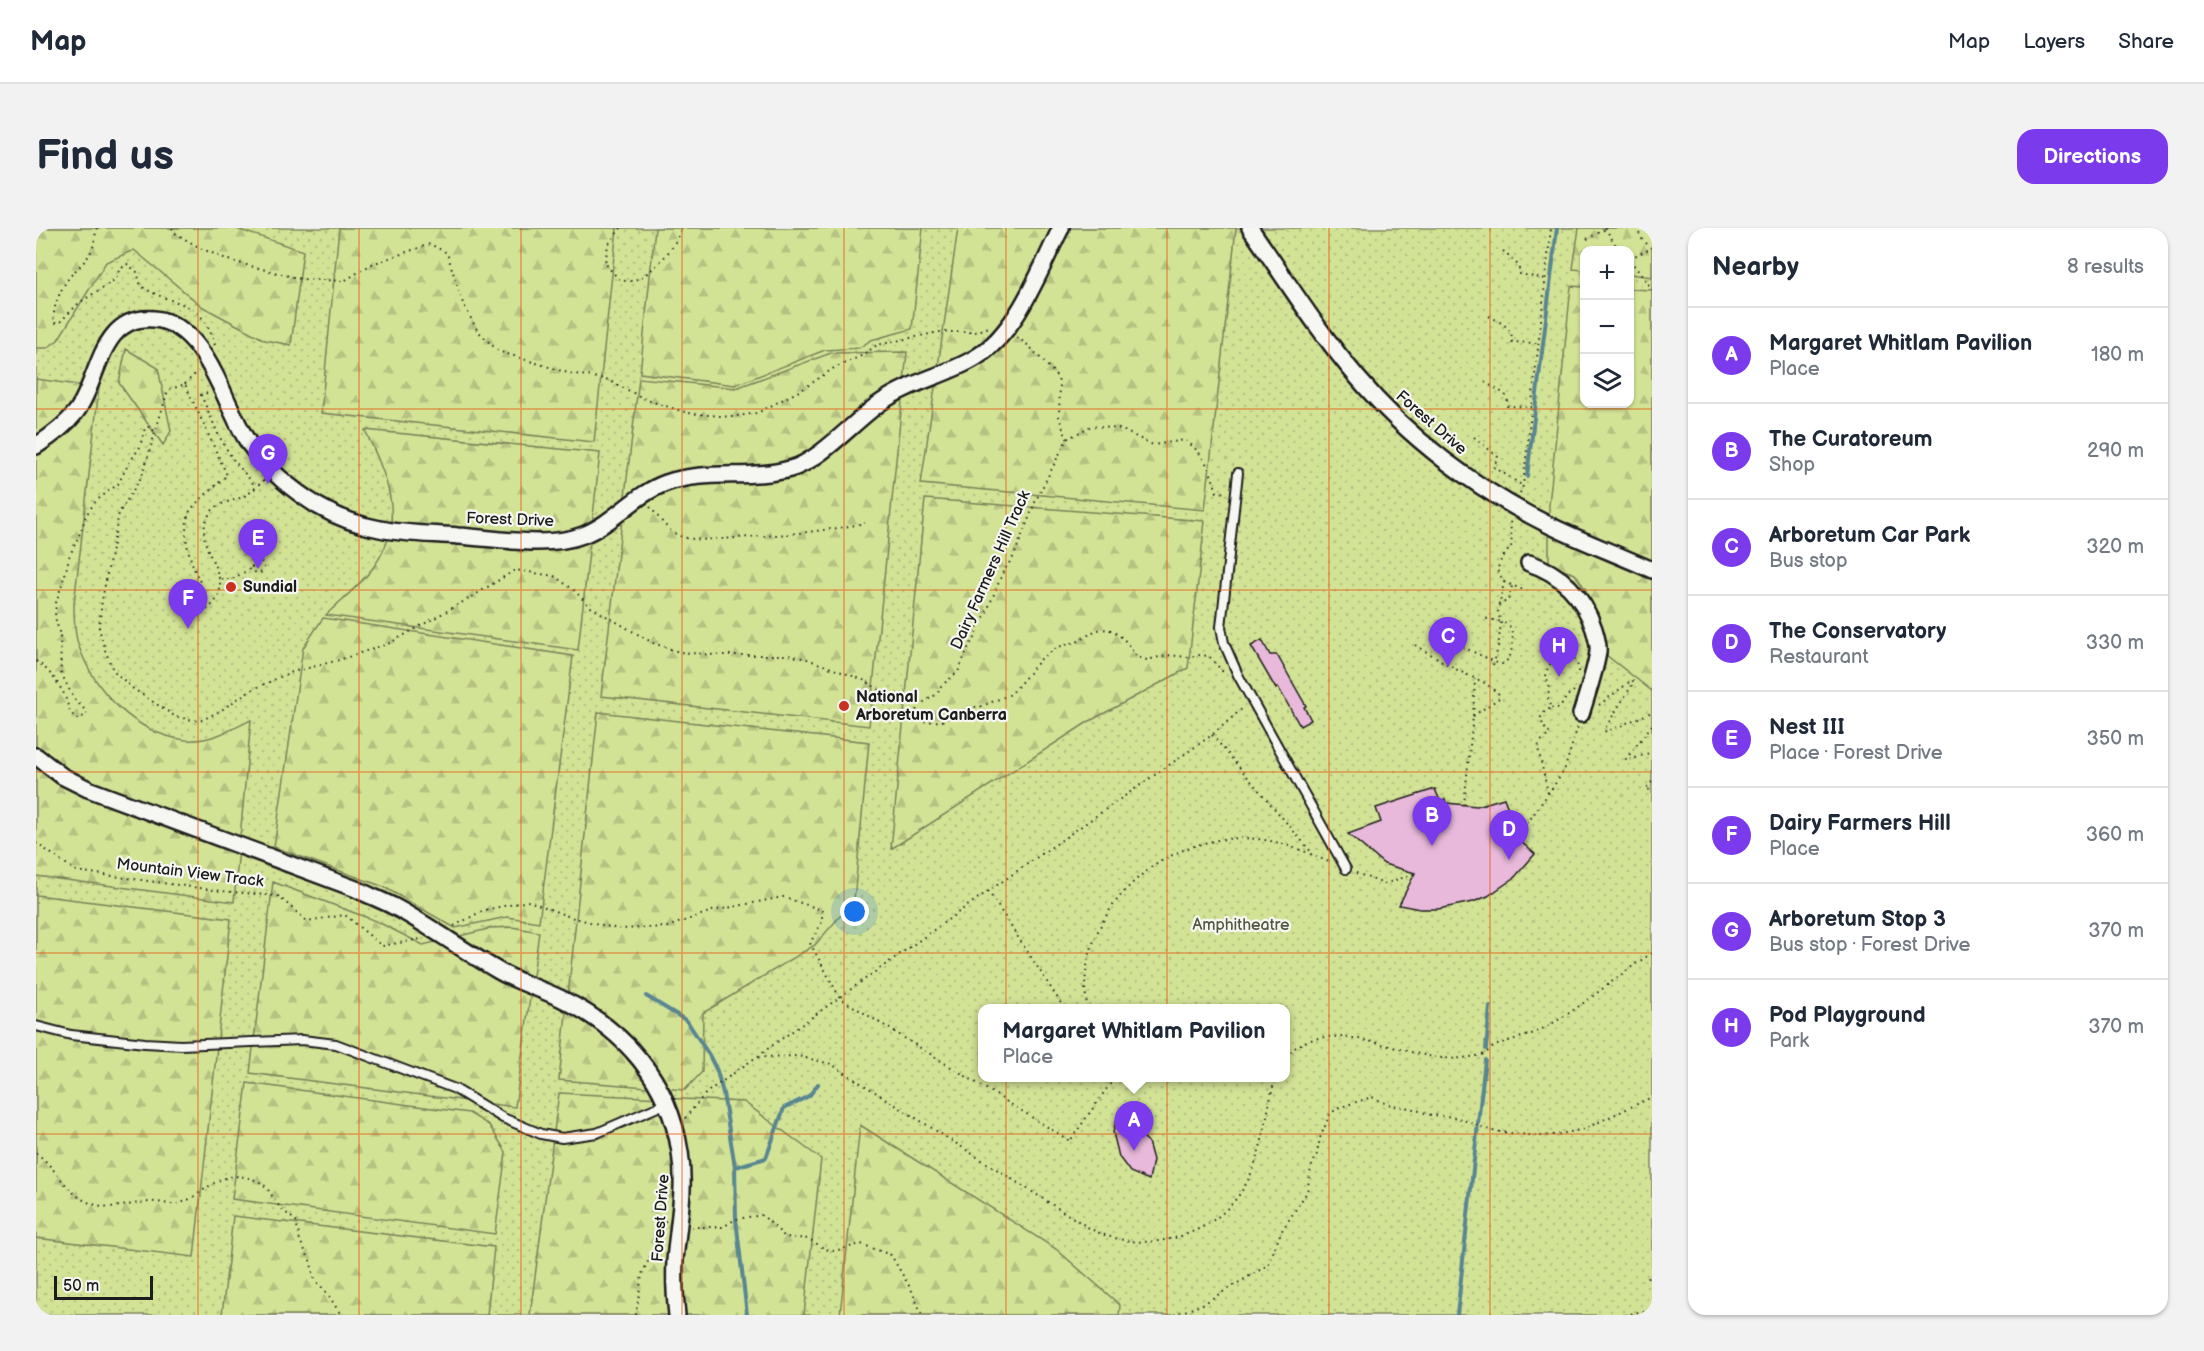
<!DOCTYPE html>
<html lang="en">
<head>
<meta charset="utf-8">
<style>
	body { margin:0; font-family:"Balsamiq Sans",sans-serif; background:#f2f2f3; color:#1f2937 }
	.controls { position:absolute; right:18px; top:18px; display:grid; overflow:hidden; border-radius:12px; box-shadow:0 2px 4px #0004 }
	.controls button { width:54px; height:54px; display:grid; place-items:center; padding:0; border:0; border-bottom:2px solid #e0e1e3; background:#fff; color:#1f2937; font:30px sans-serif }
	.scale { position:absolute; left:18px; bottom:15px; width:99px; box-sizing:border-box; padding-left:6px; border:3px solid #1c1c1c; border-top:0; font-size:16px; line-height:21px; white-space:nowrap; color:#1c1c1c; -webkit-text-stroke:4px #f6f6f2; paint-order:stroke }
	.you { position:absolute; left:819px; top:684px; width:21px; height:21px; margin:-15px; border:4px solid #fff; border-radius:50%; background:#1a73e8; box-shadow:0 0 0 9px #1a73e833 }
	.badge { display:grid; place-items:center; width:39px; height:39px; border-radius:50%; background:#7c3aed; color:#fff; font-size:20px; font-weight:700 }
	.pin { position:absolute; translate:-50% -50px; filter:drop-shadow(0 2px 3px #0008) }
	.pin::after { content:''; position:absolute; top:32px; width:21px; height:18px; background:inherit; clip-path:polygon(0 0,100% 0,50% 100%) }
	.popup { position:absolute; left:942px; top:776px; width:312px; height:78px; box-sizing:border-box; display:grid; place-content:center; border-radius:12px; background:#fff; filter:drop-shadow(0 2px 4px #0005); font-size:20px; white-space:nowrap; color:#747a83 }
	.popup b { font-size:22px; color:#1f2937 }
	.popup::after { content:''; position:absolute; left:50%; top:100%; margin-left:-12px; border:12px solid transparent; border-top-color:#fff }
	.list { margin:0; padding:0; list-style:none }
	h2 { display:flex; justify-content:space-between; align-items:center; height:78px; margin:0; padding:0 24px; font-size:26px }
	h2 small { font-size:20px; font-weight:400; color:#747a83 }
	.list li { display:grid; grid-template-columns:39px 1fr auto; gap:18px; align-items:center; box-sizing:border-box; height:96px; padding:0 24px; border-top:2px solid #e0e1e3 }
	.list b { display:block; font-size:22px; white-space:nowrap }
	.list p { margin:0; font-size:20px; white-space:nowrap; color:#747a83 }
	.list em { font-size:20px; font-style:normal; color:#747a83 }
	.icon { flex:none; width:33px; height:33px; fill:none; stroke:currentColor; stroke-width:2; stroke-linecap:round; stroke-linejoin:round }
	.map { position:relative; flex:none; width:1616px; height:1087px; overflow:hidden; border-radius:18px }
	header { display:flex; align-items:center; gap:36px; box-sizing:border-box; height:84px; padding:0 30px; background:#fff; border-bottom:2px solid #e0e1e3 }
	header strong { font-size:28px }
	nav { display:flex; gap:33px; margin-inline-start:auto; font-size:21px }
	.intro { display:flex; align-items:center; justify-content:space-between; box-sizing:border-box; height:144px; padding:0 36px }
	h1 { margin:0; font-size:42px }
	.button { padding:15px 27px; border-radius:18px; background:#7c3aed; color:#fff; font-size:21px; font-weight:700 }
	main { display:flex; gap:36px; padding:0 36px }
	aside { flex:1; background:#fff; border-radius:18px; box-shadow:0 2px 4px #0004 }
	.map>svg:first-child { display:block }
	.green { fill:url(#green-dots); stroke:#788059; stroke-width:1.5; fill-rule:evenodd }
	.forest { fill:url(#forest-firs); stroke:#788059; stroke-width:1.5 }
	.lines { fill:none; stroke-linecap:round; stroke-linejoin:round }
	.stream { stroke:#588691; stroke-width:4 }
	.building { fill:#e9b9db; stroke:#1c1c1c; stroke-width:1.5 }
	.lane-casing { stroke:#1c1c1c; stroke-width:12 }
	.street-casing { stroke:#1c1c1c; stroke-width:20 }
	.path { stroke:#1c1c1c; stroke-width:2; stroke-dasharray:1.5 4.5; stroke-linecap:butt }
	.lane { stroke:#f6f6f2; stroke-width:8 }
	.street { stroke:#f6f6f2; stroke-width:15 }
	.grid { fill:none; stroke:#e8590c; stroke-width:1.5; stroke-opacity:0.55 }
	.poi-dot { fill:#c8321e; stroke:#f6f6f2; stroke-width:2 }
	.labels { text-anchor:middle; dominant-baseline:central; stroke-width:4.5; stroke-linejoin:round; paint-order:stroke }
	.street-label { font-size:16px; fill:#1c1c1c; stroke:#f6f6f2 }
	.poi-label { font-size:16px; font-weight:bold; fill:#1c1c1c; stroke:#f6f6f2; text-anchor:start }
	.park-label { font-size:16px; fill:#535841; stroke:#f6f6f2 }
</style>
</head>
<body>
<header>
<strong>Map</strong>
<nav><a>Map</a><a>Layers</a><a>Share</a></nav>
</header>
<div class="intro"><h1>Find us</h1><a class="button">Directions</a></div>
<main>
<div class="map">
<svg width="1616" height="1087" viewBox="0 0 1616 1087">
	<defs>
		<pattern id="green-dots" width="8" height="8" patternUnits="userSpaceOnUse" patternTransform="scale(1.5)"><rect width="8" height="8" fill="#d3e396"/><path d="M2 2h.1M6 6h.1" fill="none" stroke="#b5c281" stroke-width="1.8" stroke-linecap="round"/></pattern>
		<pattern id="forest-firs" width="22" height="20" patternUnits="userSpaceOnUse" patternTransform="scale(1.5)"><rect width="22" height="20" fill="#d3e396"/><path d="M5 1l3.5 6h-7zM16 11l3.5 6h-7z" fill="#b5c281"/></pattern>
	</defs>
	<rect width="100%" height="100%" fill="#f6f6f2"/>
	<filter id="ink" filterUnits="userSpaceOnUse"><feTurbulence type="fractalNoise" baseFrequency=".0167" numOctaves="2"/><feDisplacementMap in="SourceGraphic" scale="12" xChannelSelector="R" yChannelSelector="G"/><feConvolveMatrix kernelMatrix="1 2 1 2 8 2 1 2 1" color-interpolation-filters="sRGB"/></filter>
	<g filter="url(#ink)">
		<path class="green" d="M0,0h1616v1087h-1616zM1548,22h46v154h-46zM946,780h304v70h-304z"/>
		<path class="forest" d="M0,0h198l69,23 -12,94 -26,-5 -62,-33 -69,-57 -28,12 -48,78 -11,8h-11z
			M303,0h278l-23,214 -273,-29z
			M619,0h268l-11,101 -41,11 -12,8 -34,2 -90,35 -95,-12z
			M922,0h278l-31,282 -284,-26z
			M1543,0h73v49l-22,-3v-24h-46v20l-11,-1z
			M1535,58l13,1v117h46v-115l22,1v401l-51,-40 -15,-61 -11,-16 -26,-9v-60z
			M90,121l32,19 13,63 -8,14 -44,-62z
			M871,124l-38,374 -268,-30 38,-318 97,10 95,-35z
			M0,151l63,9 -25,216c0,13 0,27 4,40 16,47 57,90 108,96 23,2 45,-10 65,-20l-17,182 -198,-26z
			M329,202l235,23 -22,197 -252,-35c16,-16 36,-31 49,-50 32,-46 11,-90 -10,-135z
			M889,271l280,22 -17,147 -100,54 -197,127z
			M287,390l250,38 -34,266 -32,-5 -52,11 -71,-41 -110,-40 29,-199z
			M562,484l271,30 -15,158 -39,45 -112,68 -1,59 -17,18 -126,-10z
			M237,654l103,39 47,24 69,-17 20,-1 27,5 -24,175 -265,-34z
			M0,667l195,24 -37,338 -158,-19z
			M211,855l222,30 20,12 17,27 -11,82 -263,-35z
			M523,865l185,9 77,57 -17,156h-274z
			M824,897l196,124 64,56 -1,10h-279z
			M197,988l261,31 -7,68h-265z"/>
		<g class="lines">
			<path class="stream" d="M1491,248l30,-248
				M610,768l41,25 22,34 8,16 6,22 12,74 1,52 11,96
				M1450,821l4,-42
				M699,939l31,-9 18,-50 25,-12 9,-12
				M1421,1087l28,-255"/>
		</g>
		<path class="building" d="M1226,412l8,15h7l29,51 -2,1 7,13 -11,6 -22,-39 -2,2 -25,-43z
			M1399,561l5,12 5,-2 1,4 31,3 27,-8 8,21 -10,6 33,29 -21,24 -26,18 -15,6 -35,7h-18l-21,-4 16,-32 -31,-9 -36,-30 33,-12 -5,-14z
			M1081,891l15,6 16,17 5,18 -4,20 -19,-8 -11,-15 -6,-25z"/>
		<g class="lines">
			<defs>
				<path id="lane" d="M1202,245l-17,154 3,16 14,32 108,194
					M0,798l35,9 74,8 36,2 121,-5 34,4 119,45 48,29 38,16 21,4 35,-5 70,-30"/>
				<path id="street" d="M1214,0c35,50 67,102 107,149 51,61 119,112 190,147 34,17 70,30 105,46
					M0,218c14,-9 29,-20 40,-34 24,-32 23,-98 78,-93 54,5 70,89 96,126 18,25 42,45 68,61 19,11 40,19 62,23 25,5 52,5 78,7 38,2 89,13 125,-1 31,-12 52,-41 83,-52 40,-14 84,-3 124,-14 30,-8 64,-48 90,-66 29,-21 65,-27 95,-45 43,-26 64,-87 86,-130
					M1493,335c32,10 55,34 65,66 2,7 5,16 4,23 -3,20 -11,42 -17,62
					M0,528l26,20 26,13 268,100c12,6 25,11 37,17 36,19 69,44 104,64 20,12 42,18 63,28 64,31 109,82 120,154 6,38 -2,71 -5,109 -1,18 0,36 2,54"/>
			</defs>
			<use href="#lane" class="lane-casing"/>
			<use href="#street" class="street-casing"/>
			<path class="path" d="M61,0c-2,6 -2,13 -4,19 -5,15 -19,22 -27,35 -7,11 -14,28 -12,41h5l20,-20 37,-24 3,-9 8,-6 10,8 4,14c35,23 60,10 74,59
				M136,0l3,5 25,15 31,13 70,18 43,2 28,-17 58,-20 17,9 15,48 15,29 21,21 70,22 38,6 41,21 41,13 43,4 26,-4 46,-24 31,-21 27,-12 16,-11 62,-13h36l14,-5
				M585,0l-13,17 -3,18c6,7 12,17 21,18 20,2 52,-35 55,-53
				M1569,0l14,22
				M1600,0l6,11 9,9
				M1551,11l21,-11
				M1467,23l16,15v8l27,5
				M1594,30l22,-10
				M1594,32l22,29
				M1453,88c12,7 24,11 23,26l26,1
				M981,109l12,9 26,28 5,10 -1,33 8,22
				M1449,154l18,11 5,5 -1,8 25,1
				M149,156l13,-13
				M171,165l-6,2 18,41 13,22 24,29
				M1438,209l24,20 -4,10 29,19
				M228,252c-6,5 -12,12 -18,15 -13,8 -28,5 -37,20 -23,38 46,71 -14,102l-4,-9 10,-24c-10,-20 -21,-50 -11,-73 4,-7 29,-28 37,-36l-42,-91 -17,6 -26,86 -23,37 -17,87 -3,28 6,22 8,20 19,18 44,29 24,4 20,-10 29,-20 40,-18 50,-13 51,-17 80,-45 45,-28 39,6 20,14 15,16 64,37 26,9 36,3h73l19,4 59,22 19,13 32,9 7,-1 13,-8 4,-8 17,-14 11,-26 6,-8 3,-13 7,-9 18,-44 11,-16 22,-56 31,-61 24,-13 29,3 33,16 32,-5c20,15 25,29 32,52l10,1
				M1484,265l3,-7 28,-258
				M614,279c9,10 17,24 30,29 17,6 38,3 56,2 43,-3 86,-6 129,-15
				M216 339a6 6 0 1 1 12 0a6 6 0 1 1-12 0Z
				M185,351h11l20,-11
				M1468,354l22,9
				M1462,376l10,-3 4,-15
				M1379,417l44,26 26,12 14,11 1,2 -2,3 -25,17
				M1427,419l34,16 5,1 7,-5c3,-8 7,-28 -1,-34 -5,-4 -17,-5 -24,-7
				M1530,423c8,5 13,13 12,21
				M0,433c12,8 21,20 28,33 4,9 4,19 13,25l10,-4 -1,-4 -12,-12 -13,-26 -1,-38 -5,-18 1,-14 10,-32 3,-14 12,-26 5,-16 10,-14 22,-17 11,-21 11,-16 5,-19 3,-1 7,4
				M1457,437l5,-17 3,-25 -3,-11 6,-30 -7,-12 4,-10 11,-15 -2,-25
				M881,475l-1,11 4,8 22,-1 28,-14h10l31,-13 30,-35 17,-12 21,-6 17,-11 13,-1 14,9 14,19 10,3 20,-5 22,2 11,-2 9,1 13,15 4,1
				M1563,477l33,-25 2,2 -30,48 2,2 46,-20
				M1515,480h9l7,-12 7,-5
				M1616,497l-26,34 1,2 25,-9
				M1176,507l101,119
				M1616,554l-6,6 1,2 5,-1
				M1512,565l-10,-45 2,-6 10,-8 -7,-8 -2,-9 4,-6 6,-3 -3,-8 1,-13 -3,-11 2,-9 9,-12 9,-4 -5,-11
				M1428,577l9,-89 2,-37
				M1481,610l47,-67 14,-45
				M0,615l40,28 145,20 57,5 29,25 38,-6 37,31 39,-7
				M1320,645l28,11 30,-10
				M952,663l76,117
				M418,698l30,-16 45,-9 41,16 48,12 49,-2 45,-16 71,-14 39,13v12l-12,21 30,55 230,143 40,-57 -3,-6
				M1051,780c0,-7 -2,-15 -2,-22 3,-88 87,-156 172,-147 28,3 49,13 74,24
				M1250,828c37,-41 104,-5 149,1 17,3 34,1 50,-3 13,-14 34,-14 51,-22 42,-20 77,-54 116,-79
				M722,829l40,-1 33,8 258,164c57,31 134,8 161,-52 14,-31 17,-66 25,-98
				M649,890l21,-25 264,-189 242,-169 31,-27
				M0,925c21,15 32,44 57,51 23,7 38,-2 59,-2 7,-1 15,3 23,2 27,-3 41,-39 80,-24 14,5 15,15 24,26 4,5 11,10 17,15l4,20 10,19 5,20 12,13 14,22
				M655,999h32l13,-8 26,-4 23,22 24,2 16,10 9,2 27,-7 30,11 21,36 10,24
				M1616,1047l-5,2 5,8
				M0,1083l3,4
				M600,1087l6,-41 12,-25v-16l4,-9 8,-3
				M1138,1087l27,-10 67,-40 13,-33 26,-40 4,-24 6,-14 3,-16 10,-24 8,-6 34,-11 15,7 27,5 17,6 24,2 37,14 47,5 17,-1 28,-6 68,-32
				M1589,1087l27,-6"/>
			<use href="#lane" class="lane"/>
			<use href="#street" class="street"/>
		</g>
	</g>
	<path class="grid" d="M162,0v1087M323,0v1087M485,0v1087M646,0v1087M808,0v1087M970,0v1087M1131,0v1087M1293,0v1087M1454,0v1087M0,181h1616M0,362h1616M0,544h1616M0,725h1616M0,906h1616"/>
	<g class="poi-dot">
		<circle cx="195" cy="359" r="6"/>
		<circle cx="808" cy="478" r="6"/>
	</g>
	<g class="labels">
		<g class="street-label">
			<text transform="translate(1395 195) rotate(41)">Forest Drive</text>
			<text transform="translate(474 292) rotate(2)">Forest Drive</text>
			<text transform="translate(955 342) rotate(-66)">Dairy Farmers Hill Track</text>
			<text transform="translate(154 645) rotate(7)">Mountain View Track</text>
			<text transform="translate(625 990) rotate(-86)">Forest Drive</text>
		</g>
		<g class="poi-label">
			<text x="207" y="359">Sundial</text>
			<text x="820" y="469">National<tspan x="820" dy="18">Arboretum Canberra</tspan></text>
		</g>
		<g class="park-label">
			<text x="1205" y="697">Amphitheatre</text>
		</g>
	</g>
</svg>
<div class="controls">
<button>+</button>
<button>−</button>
<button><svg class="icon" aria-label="layers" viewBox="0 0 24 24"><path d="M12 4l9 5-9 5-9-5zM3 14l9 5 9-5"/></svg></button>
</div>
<div class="scale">50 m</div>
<div class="you"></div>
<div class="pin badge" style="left:1098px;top:923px">A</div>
<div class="popup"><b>Margaret Whitlam Pavilion</b>Place</div>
<div class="pin badge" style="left:1396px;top:618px">B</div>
<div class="pin badge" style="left:1412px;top:439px">C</div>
<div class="pin badge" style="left:1473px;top:632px">D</div>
<div class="pin badge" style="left:222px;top:341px">E</div>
<div class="pin badge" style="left:152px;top:401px">F</div>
<div class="pin badge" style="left:232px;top:256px">G</div>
<div class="pin badge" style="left:1523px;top:449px">H</div>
</div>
<aside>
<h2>Nearby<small>8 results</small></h2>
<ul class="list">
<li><span class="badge">A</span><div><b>Margaret Whitlam Pavilion</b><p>Place</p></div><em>180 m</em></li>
<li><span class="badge">B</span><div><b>The Curatoreum</b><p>Shop</p></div><em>290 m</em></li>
<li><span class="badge">C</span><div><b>Arboretum Car Park</b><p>Bus stop</p></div><em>320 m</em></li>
<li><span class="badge">D</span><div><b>The Conservatory</b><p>Restaurant</p></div><em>330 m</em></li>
<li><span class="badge">E</span><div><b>Nest III</b><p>Place · Forest Drive</p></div><em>350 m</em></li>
<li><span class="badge">F</span><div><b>Dairy Farmers Hill</b><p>Place</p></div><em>360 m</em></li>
<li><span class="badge">G</span><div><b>Arboretum Stop 3</b><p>Bus stop · Forest Drive</p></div><em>370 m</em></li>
<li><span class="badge">H</span><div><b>Pod Playground</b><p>Park</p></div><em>370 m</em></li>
</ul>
</aside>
</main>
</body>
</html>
